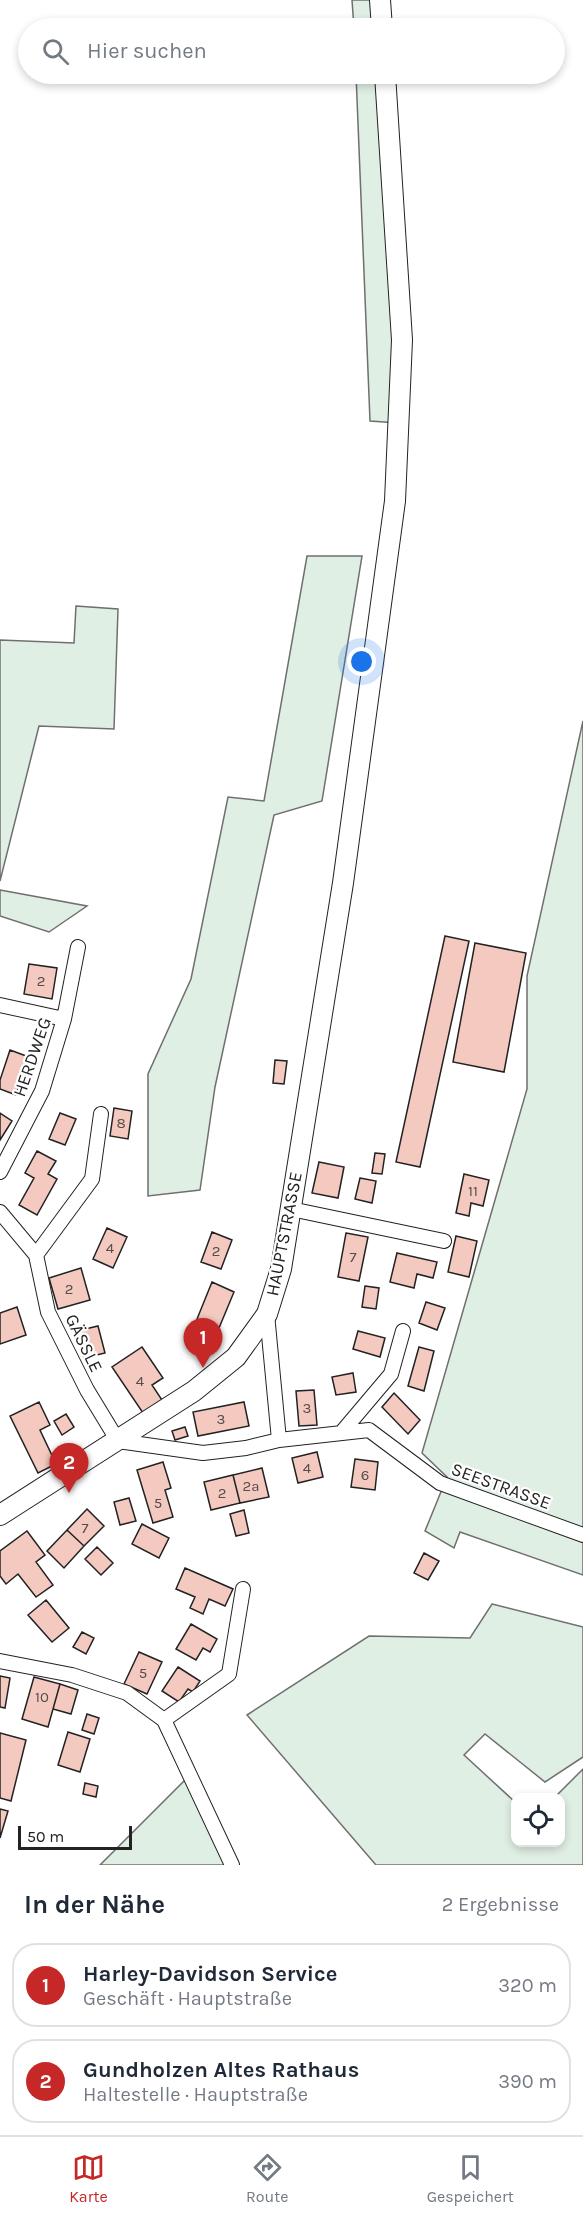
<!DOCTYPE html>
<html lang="de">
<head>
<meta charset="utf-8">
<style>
	body { margin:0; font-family:Karla,sans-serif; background:#f2f2f3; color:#1f2937 }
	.controls { position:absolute; right:18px; bottom:18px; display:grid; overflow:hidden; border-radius:12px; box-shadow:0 3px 9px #0003 }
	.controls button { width:54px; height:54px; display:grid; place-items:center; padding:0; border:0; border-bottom:2px solid #e0e1e3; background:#fff; color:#1f2937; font:30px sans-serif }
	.scale { position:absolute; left:18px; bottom:15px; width:114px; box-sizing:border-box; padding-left:6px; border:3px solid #222; border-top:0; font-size:16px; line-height:21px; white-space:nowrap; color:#222; -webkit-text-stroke:4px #fff; paint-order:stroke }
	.you { position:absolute; left:362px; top:662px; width:21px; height:21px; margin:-15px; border:4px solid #fff; border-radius:50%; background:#1a73e8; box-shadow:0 0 0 9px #1a73e833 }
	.badge { display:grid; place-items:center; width:39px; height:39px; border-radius:50%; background:#c62828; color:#fff; font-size:20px; font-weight:700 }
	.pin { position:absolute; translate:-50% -50px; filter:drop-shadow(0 2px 3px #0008) }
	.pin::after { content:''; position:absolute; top:32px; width:21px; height:18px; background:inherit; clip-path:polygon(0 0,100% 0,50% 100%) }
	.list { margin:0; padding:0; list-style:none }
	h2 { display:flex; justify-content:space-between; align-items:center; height:78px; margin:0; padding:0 24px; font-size:26px }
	h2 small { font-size:20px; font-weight:400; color:#747a83 }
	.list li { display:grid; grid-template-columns:39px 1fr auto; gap:18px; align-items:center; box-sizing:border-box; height:84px; margin:0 12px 12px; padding:0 12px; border:2px solid #e0e1e3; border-radius:24px }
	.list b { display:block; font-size:22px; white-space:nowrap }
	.list p { margin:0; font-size:20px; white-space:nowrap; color:#747a83 }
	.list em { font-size:20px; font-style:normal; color:#747a83 }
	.icon { flex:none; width:33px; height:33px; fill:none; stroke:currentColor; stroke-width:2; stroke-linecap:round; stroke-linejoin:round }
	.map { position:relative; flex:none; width:583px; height:1865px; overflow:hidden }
	.search { position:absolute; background:#fff; box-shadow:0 3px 9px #0003; left:18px; right:18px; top:18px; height:66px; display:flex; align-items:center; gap:15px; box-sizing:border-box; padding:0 21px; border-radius:33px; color:#747a83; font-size:22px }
	.sheet { height:270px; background:#fff }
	nav { display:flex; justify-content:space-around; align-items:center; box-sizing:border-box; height:84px; border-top:2px solid #e0e1e3; background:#fff; font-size:16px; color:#747a83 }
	nav a { display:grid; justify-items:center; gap:3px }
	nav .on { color:#c62828 }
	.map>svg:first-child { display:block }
	.green { fill:#e0efe3; stroke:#6f6f6f; stroke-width:1.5 }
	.building { fill:#f3c9c0; stroke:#222; stroke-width:1.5 }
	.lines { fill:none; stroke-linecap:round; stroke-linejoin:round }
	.minor-casing { stroke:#222; stroke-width:16 }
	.secondary-casing { stroke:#222; stroke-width:22 }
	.minor { stroke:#fff; stroke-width:14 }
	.secondary { stroke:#fff; stroke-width:20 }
	.labels { text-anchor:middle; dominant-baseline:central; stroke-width:4.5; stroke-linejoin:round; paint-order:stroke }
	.number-label { font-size:15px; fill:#564c4a }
	.street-label { font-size:18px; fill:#222; stroke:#fff }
</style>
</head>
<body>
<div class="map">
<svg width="583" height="1865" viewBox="0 0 583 1865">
	<rect width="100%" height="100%" fill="#fff"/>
	<path class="green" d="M352,0h28l2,28h-28z
		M356,74h29l13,349 -28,-2z
		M307,556h55l-40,245 -48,14 -59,272 -15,103 -52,6v-122l43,-95 37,-182 36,4z
		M76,606l42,3 -4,120 -75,-3 -39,155v-241l74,3z
		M583,721v854l-123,-43 -6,16 -29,-17 22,-54 -25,-24 105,-364v-113z
		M0,890l87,16 -38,26 -49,-16z
		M492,1604l91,23v130l-38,25 -60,-48 -21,21 51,47 1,40h44v-44l-5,-1 28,-28v96h-207l-129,-150 122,-79 101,2z
		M189,1776l43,89h-132z"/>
	<path class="building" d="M445,936l24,5 -49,226 -24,-5z
		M475,943l51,10 -22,119 -51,-10z
		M29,964l28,4 -5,31 -28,-5z
		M10,1050l19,7 -13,38 -16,-6v-9z
		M275,1060l12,1 -3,23 -11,-1z
		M114,1108l18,3 -4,28 -18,-3z
		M0,1113l12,8 -12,19z
		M60,1113l16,6 -11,26 -16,-6z
		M37,1151l19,10 -8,13 9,5 -20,36 -18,-10 15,-27 -9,-5z
		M375,1153l10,1 -3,20 -10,-1z
		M319,1162l25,5 -6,31 -26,-5z
		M464,1174l25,6 -6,26 -12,-3 -2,13 -13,-3z
		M360,1178l16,3 -4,22 -17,-4z
		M107,1228l20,9 -14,31 -20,-9z
		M212,1232l20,8 -11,29 -20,-7z
		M346,1233l22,4 -9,44 -21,-4z
		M456,1236l21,5 -8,36 -21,-5z
		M397,1253l40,9 -4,16 -16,-4 -3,14 -24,-6z
		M81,1268l9,32 -32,9 -9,-31z
		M212,1282l22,10 -15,36 -22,-9z
		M365,1286l14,2 -3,21 -14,-2z
		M426,1302l19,6 -8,22 -18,-7z
		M17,1307l9,28 -26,9v-31z
		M98,1326l7,27 -21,5 -7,-27z
		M358,1331l27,7 -5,19 -27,-8z
		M142,1347l21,31 -11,7 10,15 -19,13 -31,-46z
		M419,1347l15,4 -10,40 -16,-5z
		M353,1373l3,19 -20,3 -4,-18z
		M314,1390l3,35 -18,1 -3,-35z
		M394,1393l26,27 -12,14 -26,-27z
		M39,1402l11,23 -10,5 16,34 -18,9 -28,-57z
		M244,1402l5,24 -51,10 -5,-24z
		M66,1414l8,13 -12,8 -8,-14z
		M185,1427l3,9 -13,4 -3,-9z
		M317,1452l6,25 -25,6 -6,-25z
		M355,1459l23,3 -3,28 -24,-3z
		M163,1462l8,26 -6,2 8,27 -20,6 -16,-53z
		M262,1468l7,29 -29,6 -7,-28z
		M233,1475l7,28 -29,7 -7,-28z
		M129,1498l7,23 -16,4 -6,-23z
		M87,1509l17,17 -20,20 -17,-16z
		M244,1510l5,23 -13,3 -6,-22z
		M142,1524l27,14 -10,20 -27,-14z
		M67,1530l17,16 -20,22 -17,-17z
		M27,1531l18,24 -9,7 17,23 -17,12 -18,-23 -12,10 -6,-8v-25z
		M97,1547l16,16 -12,12 -16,-16z
		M424,1553l15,8 -11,19 -14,-7z
		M185,1568l48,21 -8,17 -16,-7 -6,15 -13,-6 5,-11 -19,-8z
		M46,1600l23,28 -17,14 -24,-27z
		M191,1624l26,15 -7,13 -7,-4 -7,12 -20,-11z
		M82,1632l12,6 -8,16 -13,-7z
		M139,1652l23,10 -15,32 -23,-10z
		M178,1667l22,14 -7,11 -5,-3 -9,13 -17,-11z
		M0,1676l10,2 -5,30 -5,-1z
		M34,1677l26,7 -12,43 -26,-8z
		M60,1684l18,6 -7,24 -18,-5z
		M87,1714l12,4 -5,16 -12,-4z
		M68,1732l22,7 -10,33 -22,-7z
		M0,1733l26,7 -15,61 -11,-3z
		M85,1783l13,3 -2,11 -13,-3z
		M0,1809l8,2 -8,27z"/>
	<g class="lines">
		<defs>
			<path id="minor" d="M0,1005l64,14
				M0,1172l42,-81 22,-72 14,-72
				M291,1209l153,32
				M0,1212l36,43 12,57 39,78 31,51 85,12 43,-5 33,-8 90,-10 71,53 143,52
				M36,1255l56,-76 9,-65
				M267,1314l12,126
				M342,1432l49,-58 12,-43
				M0,1661l72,14 55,18 37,27 68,145
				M164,1720l65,-46 14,-85"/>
			<path id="secondary" d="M380,0l2,28
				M0,1515l194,-124 42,-34 31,-43 14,-45 62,-386 52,-382 7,-161 -17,-266"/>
		</defs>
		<use href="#minor" class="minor-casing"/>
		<use href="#secondary" class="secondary-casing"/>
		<use href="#minor" class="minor"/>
		<use href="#secondary" class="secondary"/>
	</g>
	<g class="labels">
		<g class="number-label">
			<text x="41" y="981">2</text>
			<text x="121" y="1123">8</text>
			<text x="473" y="1191">11</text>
			<text x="110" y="1248">4</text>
			<text x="216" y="1251">2</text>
			<text x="353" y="1257">7</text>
			<text x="69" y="1289">2</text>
			<text x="140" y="1381">4</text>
			<text x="307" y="1408">3</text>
			<text x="221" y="1419">3</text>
			<text x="307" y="1468">4</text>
			<text x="365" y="1475">6</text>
			<text x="251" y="1486">2a</text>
			<text x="222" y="1493">2</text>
			<text x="158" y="1503">5</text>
			<text x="85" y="1528">7</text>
			<text x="143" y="1673">5</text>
			<text x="42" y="1697">10</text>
		</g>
		<g class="street-label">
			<text transform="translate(32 1057) rotate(-71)">HERDWEG</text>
			<text transform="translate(284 1234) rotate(-79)">HAUPTSTRASSE</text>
			<text transform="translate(84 1343) rotate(64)">GÄSSLE</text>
			<text transform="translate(501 1486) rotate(20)">SEESTRASSE</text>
		</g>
	</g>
</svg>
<div class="controls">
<button><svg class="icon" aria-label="locate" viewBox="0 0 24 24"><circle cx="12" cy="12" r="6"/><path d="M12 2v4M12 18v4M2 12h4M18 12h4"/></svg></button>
</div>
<div class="scale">50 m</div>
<div class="you"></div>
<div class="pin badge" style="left:203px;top:1368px">1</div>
<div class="pin badge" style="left:69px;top:1493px">2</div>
<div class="search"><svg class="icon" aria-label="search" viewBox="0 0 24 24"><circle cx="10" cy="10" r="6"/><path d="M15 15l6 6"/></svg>Hier suchen</div>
</div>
<section class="sheet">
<h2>In der Nähe<small>2 Ergebnisse</small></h2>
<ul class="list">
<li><span class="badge">1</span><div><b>Harley-Davidson Service</b><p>Geschäft · Hauptstraße</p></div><em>320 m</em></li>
<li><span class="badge">2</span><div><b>Gundholzen Altes Rathaus</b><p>Haltestelle · Hauptstraße</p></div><em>390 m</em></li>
</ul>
</section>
<nav>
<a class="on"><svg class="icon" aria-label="map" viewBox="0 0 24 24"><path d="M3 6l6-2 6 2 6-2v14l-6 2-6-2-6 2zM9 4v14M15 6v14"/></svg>Karte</a>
<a><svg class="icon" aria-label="directions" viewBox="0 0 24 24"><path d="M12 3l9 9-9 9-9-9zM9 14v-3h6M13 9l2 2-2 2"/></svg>Route</a>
<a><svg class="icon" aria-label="saved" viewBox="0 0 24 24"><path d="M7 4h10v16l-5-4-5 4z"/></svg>Gespeichert</a>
</nav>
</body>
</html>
